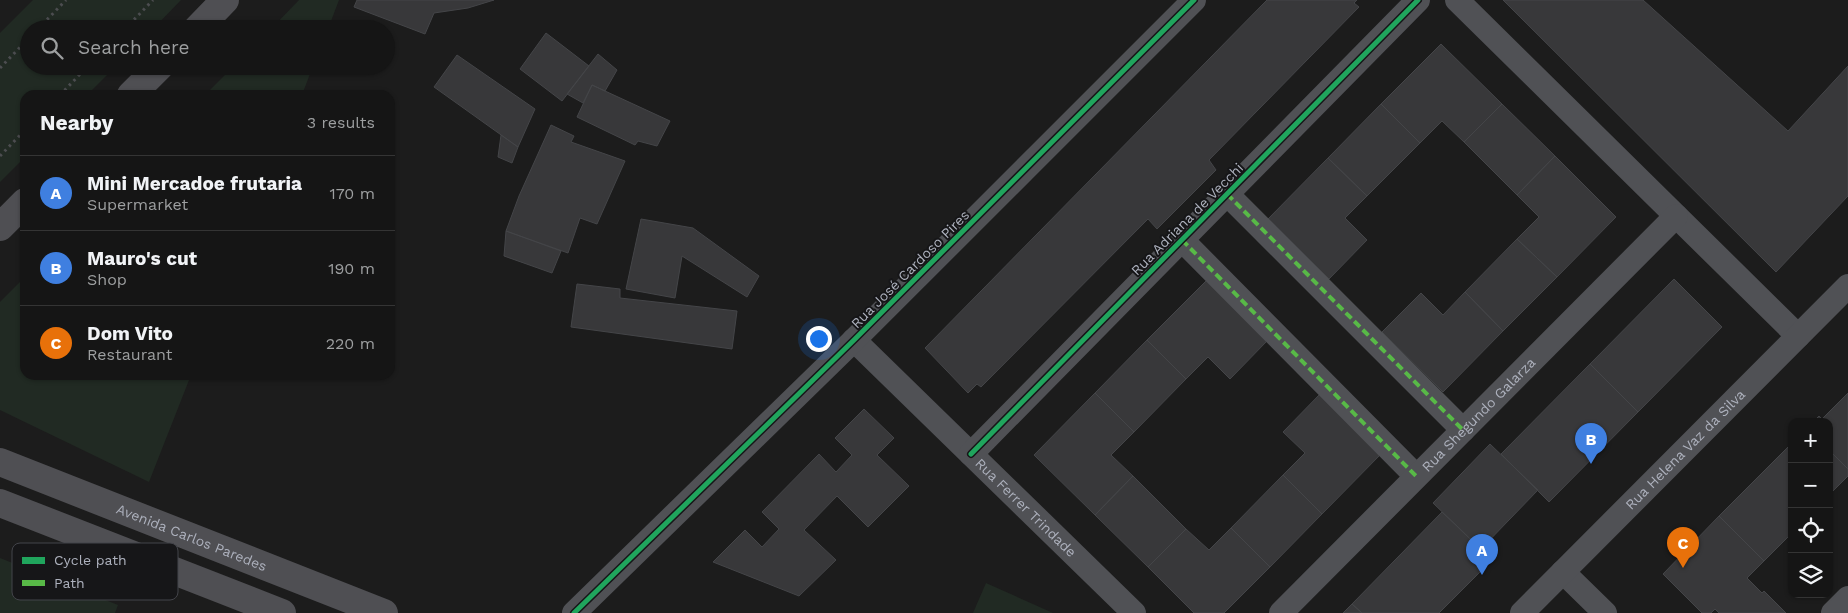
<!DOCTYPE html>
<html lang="en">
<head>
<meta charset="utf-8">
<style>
	body { margin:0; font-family:"Work Sans",sans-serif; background:#222; color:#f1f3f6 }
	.controls { position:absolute; right:15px; bottom:15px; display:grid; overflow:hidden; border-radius:10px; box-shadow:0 1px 4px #0004 }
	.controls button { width:45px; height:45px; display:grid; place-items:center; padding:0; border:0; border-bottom:1px solid #343434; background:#151515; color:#f1f3f6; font:25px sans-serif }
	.you { position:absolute; left:818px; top:338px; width:18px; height:18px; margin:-12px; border:4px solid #fff; border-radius:50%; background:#1a73e8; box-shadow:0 0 0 8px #1a73e833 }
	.badge { display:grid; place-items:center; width:32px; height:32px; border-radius:50%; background:#db2777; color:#fff; font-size:16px; font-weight:700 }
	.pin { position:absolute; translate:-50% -41px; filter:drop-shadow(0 1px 2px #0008) }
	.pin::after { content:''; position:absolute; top:26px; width:18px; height:15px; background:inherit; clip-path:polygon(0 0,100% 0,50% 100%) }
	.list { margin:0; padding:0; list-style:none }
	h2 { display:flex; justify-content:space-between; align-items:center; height:65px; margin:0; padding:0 20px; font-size:21px }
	h2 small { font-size:16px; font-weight:400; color:#9d9fa0 }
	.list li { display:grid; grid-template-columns:32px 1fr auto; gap:15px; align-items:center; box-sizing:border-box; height:75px; padding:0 20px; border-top:1px solid #343434 }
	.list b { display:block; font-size:19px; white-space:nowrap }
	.list p { margin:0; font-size:16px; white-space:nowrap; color:#9d9fa0 }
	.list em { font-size:16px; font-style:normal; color:#9d9fa0 }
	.icon { flex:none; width:28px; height:28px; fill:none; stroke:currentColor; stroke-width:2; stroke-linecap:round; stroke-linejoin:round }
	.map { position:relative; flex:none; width:1848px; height:613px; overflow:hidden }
	.search { position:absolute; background:#151515; box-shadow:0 1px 4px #0004; left:20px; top:20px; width:375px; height:55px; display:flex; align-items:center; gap:12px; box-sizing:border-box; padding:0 18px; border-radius:28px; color:#9d9fa0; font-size:19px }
	.panel { position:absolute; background:#151515; box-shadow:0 1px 4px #0004; left:20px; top:90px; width:375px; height:290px; border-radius:15px }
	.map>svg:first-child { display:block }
	.green { fill:#212a23 }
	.building { fill:#38383a; stroke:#444548 }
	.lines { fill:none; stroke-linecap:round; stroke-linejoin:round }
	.path { stroke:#4c4d50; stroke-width:3; stroke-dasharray:2.5 4; stroke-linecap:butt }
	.street { stroke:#505155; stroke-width:24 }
	.secondary { stroke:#4f4f53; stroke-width:28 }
	.quiet { stroke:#58b947; stroke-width:4; stroke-dasharray:8 4; stroke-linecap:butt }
	.cycleway-casing { stroke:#161618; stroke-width:8 }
	.cycleway { stroke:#20a55d; stroke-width:5 }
	.labels { text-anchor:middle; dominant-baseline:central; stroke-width:4; stroke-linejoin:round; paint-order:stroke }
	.street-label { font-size:14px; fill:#adb1bd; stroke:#161618 }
	.key { fill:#161618; stroke:#43444a; stroke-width:1 }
	.key-label { font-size:14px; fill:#adb1bd }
</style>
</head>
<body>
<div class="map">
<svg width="1848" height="613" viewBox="0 0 1848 613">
	<rect width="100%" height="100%" fill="#1c1c1c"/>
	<path class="green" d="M33,0h148l-28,29h-124v37h87l-29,29h-62v62l-25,25v-149z
		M299,0h40l-11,29h-57z
		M234,66h79l-11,29h-97z
		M25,277v98h166l-42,107 -149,-72v-108z
		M0,558l118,47 -3,8h-115z
		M986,583l67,30h-80z"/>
	<path class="building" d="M357,0h137l-26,8 -34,5 -9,21 -71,-27z
		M1267,0h90l-3,3 5,4 -150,153 7,10 -59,59 -9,-10 -167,168 -4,-3 -9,9 -43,-45z
		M1503,0h140l145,131 60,-65v130l-72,76z
		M546,33l43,33 -27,35 -42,-32z
		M1441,44l61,60 -38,38 -22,-21 -22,22 -39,-39z
		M598,54l19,16 -12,21 -13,-6 -9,18 -16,-9z
		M457,55l78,54 -17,38 -84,-60z
		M592,85l78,36 -13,25 -19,-5 -3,4 -58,-28z
		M1381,104l39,39 -53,53 -39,-38z
		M1502,104l53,52 -38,39 -53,-53z
		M551,125l23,11 -3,6 54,19 -28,63 -17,-6 -12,35 -62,-22 13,-35z
		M501,135l17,12 -6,16 -14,-6z
		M1555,156l61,61 -59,60 -40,-38 22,-22 -22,-22z
		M1328,158l39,38 -22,22 22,22 -38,39 -61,-60z
		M641,219l52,9 66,48 -12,21 -65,-41 -7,42 -49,-9z
		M506,231l55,20 -9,22 -48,-17z
		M1517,239l40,38 -54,54 -38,-39z
		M1674,279l48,48 -84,85 -48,-48z
		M1207,280l61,60 -38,39 -22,-22 -22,22 -39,-39z
		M577,284l43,5v9l117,13 -5,38 -161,-22z
		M1465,292l38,39 -60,61 -61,-60 39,-39 22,22z
		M1147,340l39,39 -52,53 -39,-39z
		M1590,364l48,48 -89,90 -48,-48z
		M1095,393l39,39 -23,23 22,21 -38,39 -61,-60z
		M1321,393l61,60 -60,61 -39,-39 22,-22 -22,-21z
		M1848,393v76l-19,-19v-28h-16l6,-6 3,3z
		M864,409l30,29 -17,17 32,31 -41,41 -31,-31 -33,34 32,30 -37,36 -86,-34 32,-32 17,17 17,-18 -17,-17 57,-58 17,18 16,-17 -17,-17z
		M1792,443v90l-28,28 -45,-45z
		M1490,444l48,46 -57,59 -48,-46z
		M1829,450l19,19v7l-19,19z
		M1283,475l39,39 -52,53 -39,-39z
		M1133,476l53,53 -38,38 -53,-52z
		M1442,512l50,48 -53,53h-77l-10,-9z
		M1719,516l45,45 -17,17 15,15 2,-2 22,22h-67l-4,-4 -4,4h-9l-39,-39z
		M1231,528l39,39 -46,46h-30l-46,-46 38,-38 23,21z
		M1352,604l10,9h-19z"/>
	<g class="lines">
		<path class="path" d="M38,29l28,-29
			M125,29l28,-29
			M0,68l29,-30
			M60,95l28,-29
			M0,156l25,-26"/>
		<g class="street">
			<path d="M1457,0l341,336"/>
			<path d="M1227,194l236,236"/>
			<path d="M1182,240l234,236"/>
			<path id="s1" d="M854,340l280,273"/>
			<path d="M971,454l447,-454"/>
			<path d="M1563,572l42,41"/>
			<path d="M574,613l280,-273 340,-340"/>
			<path id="s2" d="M1281,613l395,-397"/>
			<path id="s3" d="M1522,613l326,-327"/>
			<path d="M1833,613l15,-15"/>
		</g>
		<g class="secondary">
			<path d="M197,29l28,-29"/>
			<path d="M131,95l29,-29"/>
			<path d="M0,227l25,-25"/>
			<path id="s4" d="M0,462l384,151"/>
			<path d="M0,503l282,110"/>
		</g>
		<path class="quiet" d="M1227,194l236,236
			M1182,240l234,236"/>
		<defs>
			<path id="cycleway" d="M971,454l447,-454
				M574,613l280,-273 340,-340"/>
		</defs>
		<use href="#cycleway" class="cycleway-casing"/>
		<use href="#cycleway" class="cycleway"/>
	</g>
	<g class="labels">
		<g class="street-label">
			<text transform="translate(1187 219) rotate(-45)">Rua Adriana de Vecchi</text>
			<text transform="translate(910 269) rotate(-45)">Rua José Cardoso Pires</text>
			<text stroke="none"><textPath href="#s2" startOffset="280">Rua Shegundo Galarza</textPath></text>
			<text stroke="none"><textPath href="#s3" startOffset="231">Rua Helena Vaz da Silva</textPath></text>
			<text stroke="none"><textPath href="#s1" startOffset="240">Rua Ferrer Trindade</textPath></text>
			<text stroke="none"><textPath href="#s4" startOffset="206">Avenida Carlos Paredes</textPath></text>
		</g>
	</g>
	<rect x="12" y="543" width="166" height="57" rx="8" class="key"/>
	<rect x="22" y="557" width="23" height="7" fill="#20a55d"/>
	<rect x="22" y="580" width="23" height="6" fill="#58b947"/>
	<g class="key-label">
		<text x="54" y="565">Cycle path</text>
		<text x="54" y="588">Path</text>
	</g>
</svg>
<div class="controls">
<button>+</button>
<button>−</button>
<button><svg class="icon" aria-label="locate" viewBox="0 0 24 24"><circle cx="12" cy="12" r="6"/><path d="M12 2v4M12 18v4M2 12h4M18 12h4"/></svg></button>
<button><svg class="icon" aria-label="layers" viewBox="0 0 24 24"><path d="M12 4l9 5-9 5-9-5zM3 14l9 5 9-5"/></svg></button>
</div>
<div class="you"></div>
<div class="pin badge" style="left:1482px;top:575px;background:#3f7fe0">A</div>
<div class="pin badge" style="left:1591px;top:464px;background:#3f7fe0">B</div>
<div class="pin badge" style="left:1683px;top:568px;background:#e8710a">C</div>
<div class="search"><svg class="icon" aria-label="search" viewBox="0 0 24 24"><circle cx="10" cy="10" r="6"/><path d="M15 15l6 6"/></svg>Search here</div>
<section class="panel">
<h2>Nearby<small>3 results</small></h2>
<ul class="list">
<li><span class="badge" style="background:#3f7fe0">A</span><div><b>Mini Mercadoe frutaria</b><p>Supermarket</p></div><em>170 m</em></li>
<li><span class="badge" style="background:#3f7fe0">B</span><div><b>Mauro's cut</b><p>Shop</p></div><em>190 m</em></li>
<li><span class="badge" style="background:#e8710a">C</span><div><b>Dom Vito</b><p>Restaurant</p></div><em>220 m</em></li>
</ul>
</section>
</div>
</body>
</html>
